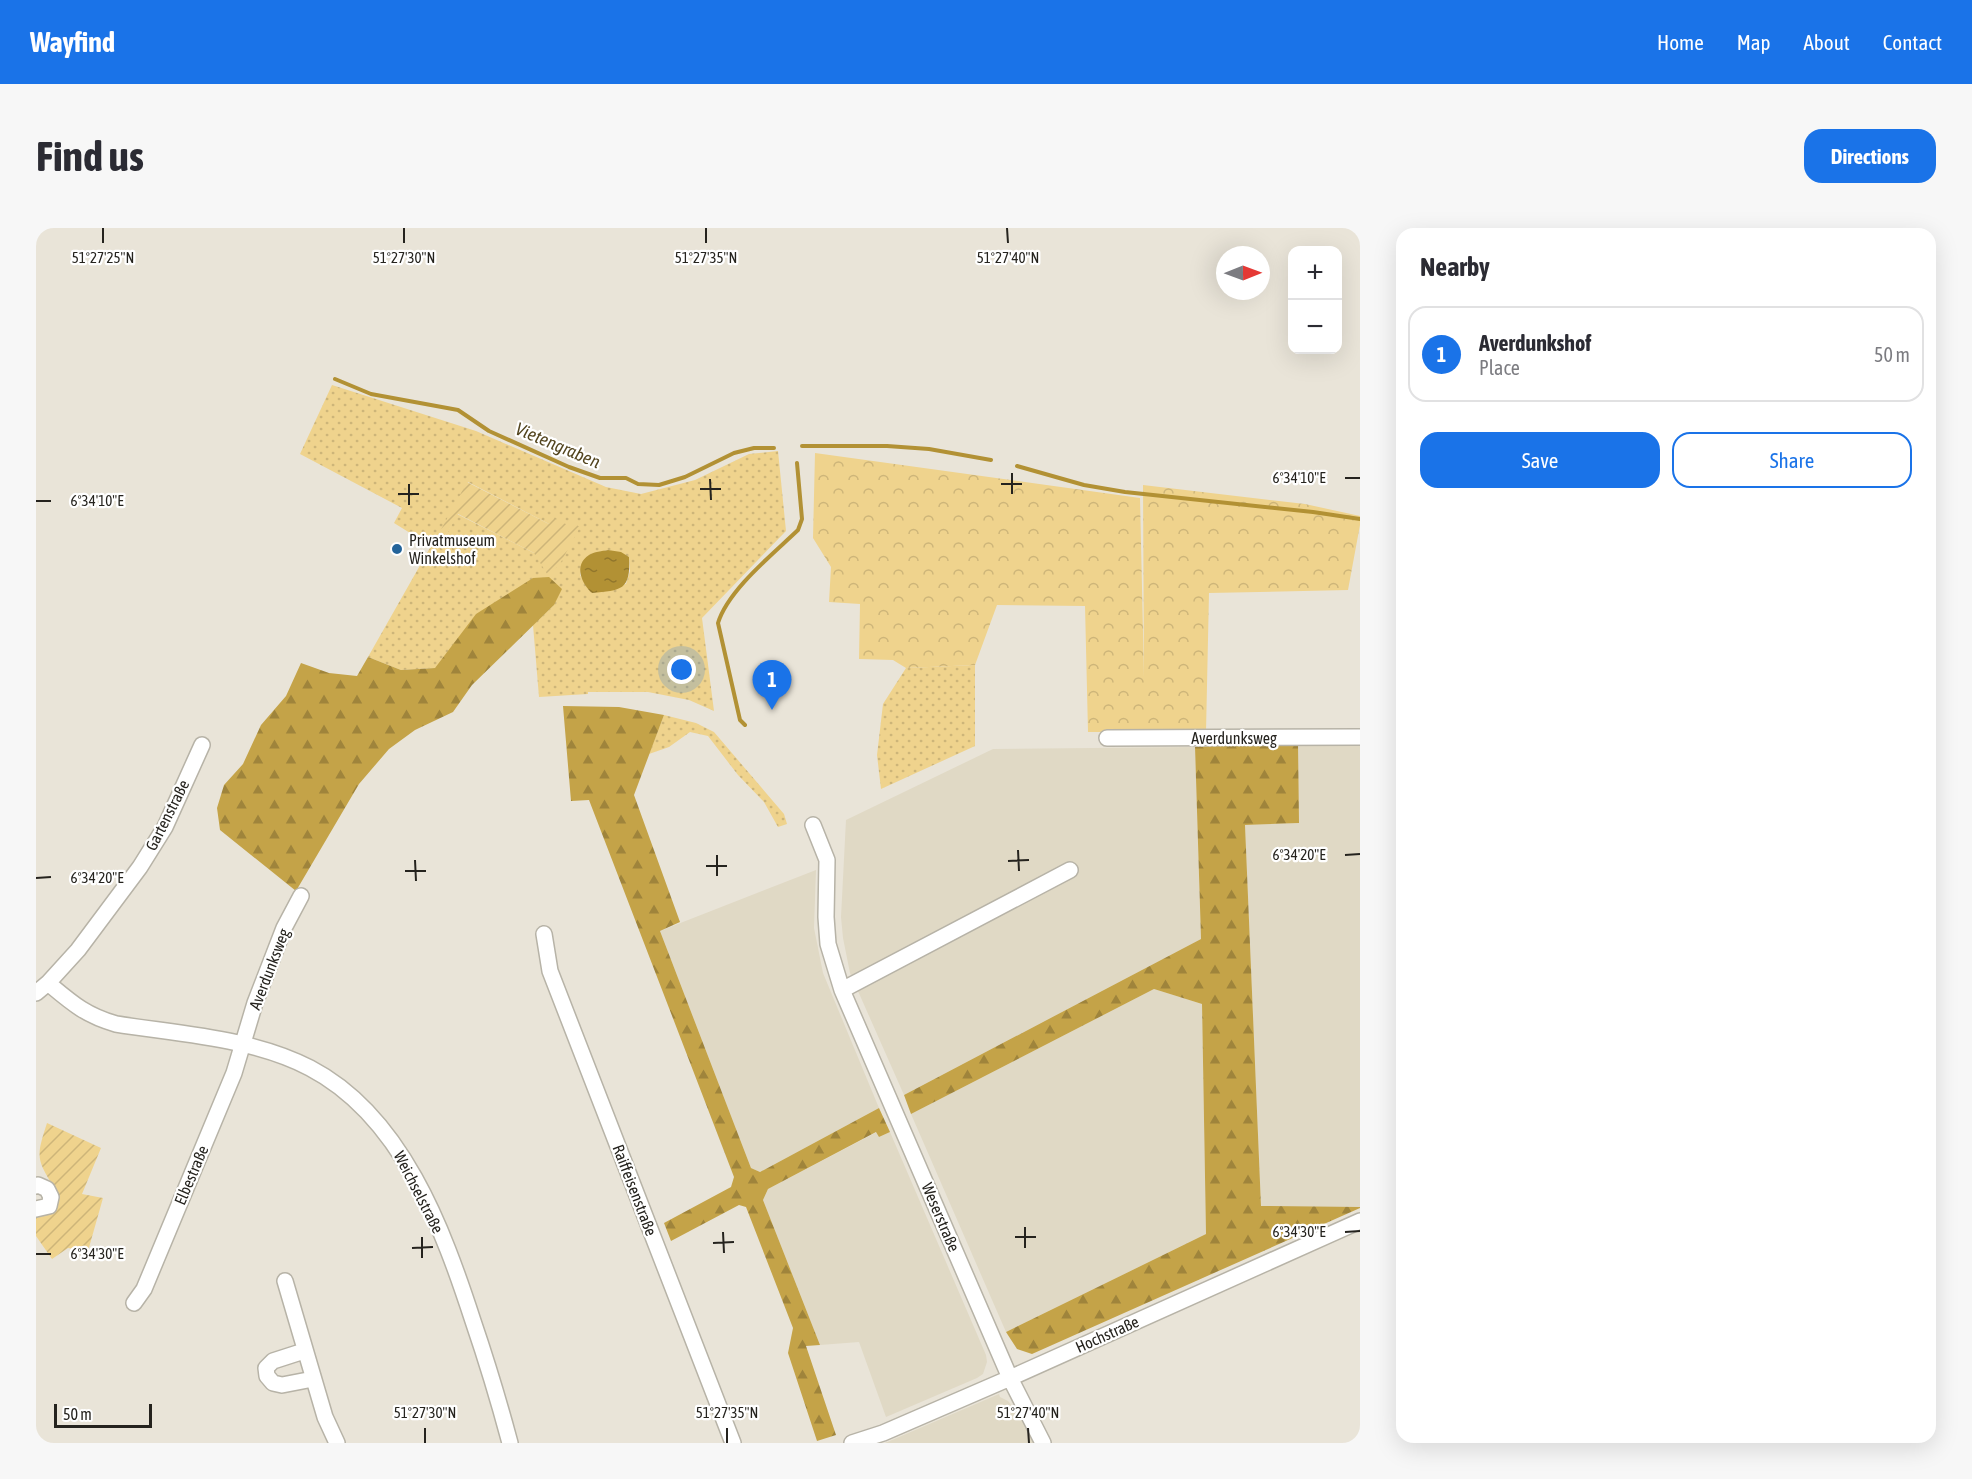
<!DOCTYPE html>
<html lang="en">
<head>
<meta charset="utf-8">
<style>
	body { margin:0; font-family:"Asap Condensed",sans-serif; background:#f7f7f7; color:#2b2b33 }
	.controls { position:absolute; right:18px; top:18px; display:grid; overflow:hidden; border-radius:12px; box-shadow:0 6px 24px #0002 }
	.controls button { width:54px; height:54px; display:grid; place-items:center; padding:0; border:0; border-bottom:2px solid #e1e1e2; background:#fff; color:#2b2b33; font:30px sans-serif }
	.compass { position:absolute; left:1180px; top:18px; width:54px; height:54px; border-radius:50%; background:#fff; box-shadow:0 6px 24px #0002; rotate:89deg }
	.scale { position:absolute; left:18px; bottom:15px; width:98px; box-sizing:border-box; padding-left:6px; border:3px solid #25231e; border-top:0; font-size:16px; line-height:21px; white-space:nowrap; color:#25231e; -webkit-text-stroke:4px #fff; paint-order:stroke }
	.you { position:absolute; left:646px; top:442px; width:21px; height:21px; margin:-15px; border:4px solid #fff; border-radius:50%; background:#1a73e8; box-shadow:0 0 0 9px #1a73e833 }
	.badge { display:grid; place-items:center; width:39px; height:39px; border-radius:50%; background:#1a73e8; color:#fff; font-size:20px; font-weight:700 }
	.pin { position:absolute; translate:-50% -50px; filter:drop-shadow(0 2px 3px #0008) }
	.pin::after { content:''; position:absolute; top:32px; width:21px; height:18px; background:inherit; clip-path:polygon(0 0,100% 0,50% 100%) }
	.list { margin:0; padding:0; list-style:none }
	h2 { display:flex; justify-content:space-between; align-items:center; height:78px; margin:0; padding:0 24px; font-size:26px }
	h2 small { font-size:20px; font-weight:400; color:#7c7c81 }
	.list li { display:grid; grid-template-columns:39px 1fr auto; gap:18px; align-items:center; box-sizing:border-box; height:96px; margin:0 12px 12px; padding:0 12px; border:2px solid #e1e1e2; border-radius:18px }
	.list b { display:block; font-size:22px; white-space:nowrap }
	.list p { margin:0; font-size:20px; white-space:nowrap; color:#7c7c81 }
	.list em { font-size:20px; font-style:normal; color:#7c7c81 }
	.actions { display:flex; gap:12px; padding:18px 24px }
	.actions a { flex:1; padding:14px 0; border:2px solid #1a73e8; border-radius:18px; text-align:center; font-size:21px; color:#1a73e8 }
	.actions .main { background:#1a73e8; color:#fff }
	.map { position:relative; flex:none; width:1324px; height:1215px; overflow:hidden; border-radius:18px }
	header { display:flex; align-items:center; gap:36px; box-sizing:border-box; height:84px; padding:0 30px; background:#1a73e8; color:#fff }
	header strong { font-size:28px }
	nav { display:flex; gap:33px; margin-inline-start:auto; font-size:21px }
	.intro { display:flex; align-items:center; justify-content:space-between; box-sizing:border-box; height:144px; padding:0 36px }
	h1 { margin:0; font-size:42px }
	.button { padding:15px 27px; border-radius:18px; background:#1a73e8; color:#fff; font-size:21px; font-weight:700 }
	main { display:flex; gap:36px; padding:0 36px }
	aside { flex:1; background:#fff; border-radius:18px; box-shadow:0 6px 24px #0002 }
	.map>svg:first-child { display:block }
	.built { fill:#e0d9c5 }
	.grass { fill:url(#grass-dots); fill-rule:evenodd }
	.forest { fill:url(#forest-firs) }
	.park { fill:url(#park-crowns) }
	.garden { fill:url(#garden-furrows) }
	.water { fill:url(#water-ripples) }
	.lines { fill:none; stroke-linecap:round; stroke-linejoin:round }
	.stream { stroke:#b29134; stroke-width:4 }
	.minor-casing { stroke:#b7b3a7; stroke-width:18 }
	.minor { stroke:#fff; stroke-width:15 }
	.ticks { fill:none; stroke:#25231e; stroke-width:2 }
	.poi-dot { fill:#24649a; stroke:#fff; stroke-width:2 }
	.labels { text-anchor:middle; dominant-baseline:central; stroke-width:4.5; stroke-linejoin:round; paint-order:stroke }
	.poi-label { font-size:16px; fill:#25231e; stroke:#fff; text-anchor:start }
	.street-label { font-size:16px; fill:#25231e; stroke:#fff }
	.water-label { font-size:18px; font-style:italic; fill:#53451f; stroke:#fff }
	.ticks-label { font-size:15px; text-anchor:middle; fill:#25231e; stroke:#fff; stroke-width:4.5; stroke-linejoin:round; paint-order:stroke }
</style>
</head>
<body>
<header>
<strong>Wayfind</strong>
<nav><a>Home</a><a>Map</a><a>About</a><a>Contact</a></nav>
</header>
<div class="intro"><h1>Find us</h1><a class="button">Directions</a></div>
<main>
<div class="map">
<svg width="1324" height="1215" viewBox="0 0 1324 1215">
	<defs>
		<pattern id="grass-dots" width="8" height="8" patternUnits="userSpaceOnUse" patternTransform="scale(1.5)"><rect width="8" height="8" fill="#efd38d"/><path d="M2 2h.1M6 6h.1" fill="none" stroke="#cdb579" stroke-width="1.8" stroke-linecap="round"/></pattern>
		<pattern id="forest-firs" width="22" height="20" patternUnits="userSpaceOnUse" patternTransform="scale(1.5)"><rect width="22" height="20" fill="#c4a348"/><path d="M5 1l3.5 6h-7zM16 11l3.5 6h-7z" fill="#9f843b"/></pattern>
		<pattern id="park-crowns" width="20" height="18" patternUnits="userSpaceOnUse" patternTransform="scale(1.5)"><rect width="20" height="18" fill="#efd38d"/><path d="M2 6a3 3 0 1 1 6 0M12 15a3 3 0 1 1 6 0" fill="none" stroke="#cdb579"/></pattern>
		<pattern id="garden-furrows" width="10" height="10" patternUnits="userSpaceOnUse" patternTransform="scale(1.5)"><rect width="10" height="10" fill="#efd38d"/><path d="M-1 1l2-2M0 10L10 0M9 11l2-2" fill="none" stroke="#cdb579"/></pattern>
		<pattern id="water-ripples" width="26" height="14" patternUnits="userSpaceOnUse" patternTransform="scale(1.5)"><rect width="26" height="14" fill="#b29134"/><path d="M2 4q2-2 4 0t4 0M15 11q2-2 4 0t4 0" fill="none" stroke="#91762b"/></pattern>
	</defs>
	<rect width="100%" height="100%" fill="#e9e4d8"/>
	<path class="built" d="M1262,515h62v464h-99l-16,-382 53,-2z
		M1159,519l6,192 -297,156 -54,-122 -7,-35 -2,-21 5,-97 147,-71z
		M780,642l-2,58 9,45 56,135 -119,64 -9,-4 -91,-237z
		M1118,761l48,15 4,230 -200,98 -95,-218z
		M841,904l2,5 11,-5 96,223 1,7 -4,12 -6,4 -91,39 -27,-75 -39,3 -57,-145 5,-11z
		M963,1166l1,3 8,4 6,7 3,-1 18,36h-150z"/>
	<path class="grass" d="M296,157l144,46 130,56 35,7 54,-14 54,-26 29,-3 8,80 -84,87 12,93 -25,-11 -41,-8h-60v2l-49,3 -6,-72 21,-20 -119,63 -34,2 -33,-13 63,-111 -37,-23 8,-15 -102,-54zM432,254l81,42 19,1 -34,28 -77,-39 -12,23 -12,8zM572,322l21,7 1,14 -4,13 -34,9 -12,-18c3,-21 10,-21 28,-25z
		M939,437v81l-94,43 -4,-34 6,-51 23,-36z
		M628,487l32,8 18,9 70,82 3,10 -9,3 -14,-25 -26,-27 -30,-39 -18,-4 -21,15 -20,7z"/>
	<path class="forest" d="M513,349l13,12 -8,16 -82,80 -19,27 -38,18 -26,19 -30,35 -63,107 -76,-61 -3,-22 7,-23 19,-21 18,-39 25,-29 15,-33 28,10 28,3 11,-19 33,13 34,-2 41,-54 57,-36z
		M527,478l56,1 45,8 -30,80 46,127 -20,9 91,237 9,4 119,-64 11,24 -11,5 -3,-5 -108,57 -5,11 57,145 -14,1 30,89 -19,6 -29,-88 5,-25 -47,-121 -7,-2 -68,36 -7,-18 67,-36 3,-10 -145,-377 -18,1z
		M1262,515l1,80 -54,2 16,381 99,1v1l-328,146 -15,-5 -11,-17 200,-98 -4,-230 -48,-15 -243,125 -7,-19 297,-156 -6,-192z"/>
	<path class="park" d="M779,225l325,45 4,179 -1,-192 162,19 55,12v9l-12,65 -139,3 -3,139h-118l-3,-126 -88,-1 -22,60 -69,3 -13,-8 -34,-1 1,-55 -31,-2 2,-35 -18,-29z"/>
	<path class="garden" d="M431,254l82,42 4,-6 15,7 4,-3 8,5 -19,35 -12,15 -15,-24 -76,-39 -13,23 -13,9z
		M11,895l54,25 -19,46 21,4 -15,53 -20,-3 -16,11 -16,-23v-22l19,-25c-19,-30 -19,-32 -8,-66z"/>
	<path class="water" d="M572,322l13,2 8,5c2,34 -8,33 -37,36 -10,-9 -19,-28 -3,-38 5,-3 13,-4 19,-5z"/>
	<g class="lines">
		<path class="stream" d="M299,151l36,15 87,16 31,21 80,36 31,11h26l12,6 21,1 26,-8 49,-24 20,-5h20
			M766,218h85l42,3 62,11
			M981,238l67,19 41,7 188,20 47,7
			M709,497l-5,-5 -22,-97c10,-33 55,-69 80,-93l4,-11 -5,-56"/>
		<defs>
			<path id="minor" d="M1071,510l253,-1
				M777,597l14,35 -1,57 2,27 14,46 168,388 33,65
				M508,706l6,37 183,472
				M12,755c24,20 37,32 68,41 63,10 137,14 194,44 92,48 133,161 163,253 14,41 26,81 37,122
				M806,762l228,-120
				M0,765l12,-10 30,-33 62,-83 25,-40 37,-82
				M0,958l2,-1 9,4 4,8 -2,9 -13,3
				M249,1053l40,136 12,26
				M98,1075l10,-14 90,-216 21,-70 29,-75 17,-32
				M268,1123l-31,10 -7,7 1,8 6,7 9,2 31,-6
				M816,1215l31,-10 127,-55 350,-157"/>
		</defs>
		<use href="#minor" class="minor-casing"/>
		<use href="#minor" class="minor"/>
	</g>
	<path class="ticks" d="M67,0v15M368,0v15M670,0v15M971,0l1,15M976,245v21M1309,250h15M674,251l1,21M373,256v21M965,256h21M664,261h21M362,266h21M0,273h15M982,622l1,21M681,627v21M1309,627l15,-1M379,632l1,21M972,633l21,-1M670,638h21M369,643h21M0,650l15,-1M989,999v21M687,1004l1,21M1309,1004l15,-1M386,1009v21M979,1009h21M677,1015l21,-1M376,1020l21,-1M0,1026h15M389,1200v15M691,1200v15M992,1200l1,15"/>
	<circle class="poi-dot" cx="361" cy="321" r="6"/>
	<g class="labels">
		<g class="poi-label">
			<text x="373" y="312">Privatmuseum<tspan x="373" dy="18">Winkelshof</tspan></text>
		</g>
		<g class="street-label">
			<text x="1198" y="510">Averdunksweg</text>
			<text transform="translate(131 587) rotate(-63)">Gartenstraße</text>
			<text transform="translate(233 741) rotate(-69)">Averdunksweg</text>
			<text transform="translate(155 947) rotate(-67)">Elbestraße</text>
			<text transform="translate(599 962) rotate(69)">Raiffeisenstraße</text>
			<text transform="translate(383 964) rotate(63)">Weichselstraße</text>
			<text transform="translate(905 989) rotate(67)">Weserstraße</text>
			<text transform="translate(1071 1106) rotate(-24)">Hochstraße</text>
		</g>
		<g class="water-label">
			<text transform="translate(522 217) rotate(23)">Vietengraben</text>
		</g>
	</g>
	<g class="ticks-label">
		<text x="67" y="35">51°27'25"N</text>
		<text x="368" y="35">51°27'30"N</text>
		<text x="670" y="35">51°27'35"N</text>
		<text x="972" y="35">51°27'40"N</text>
		<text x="1263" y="255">6°34'10"E</text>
		<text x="61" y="278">6°34'10"E</text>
		<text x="1263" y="632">6°34'20"E</text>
		<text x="61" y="655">6°34'20"E</text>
		<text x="1263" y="1009">6°34'30"E</text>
		<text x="61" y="1031">6°34'30"E</text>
		<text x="389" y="1190">51°27'30"N</text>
		<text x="691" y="1190">51°27'35"N</text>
		<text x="992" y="1190">51°27'40"N</text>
	</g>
</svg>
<div class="controls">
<button>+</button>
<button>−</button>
</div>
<svg class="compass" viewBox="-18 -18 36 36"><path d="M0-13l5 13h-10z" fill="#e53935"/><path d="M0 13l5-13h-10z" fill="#7c7c81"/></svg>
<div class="scale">50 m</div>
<div class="you"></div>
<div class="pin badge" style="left:736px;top:482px">1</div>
</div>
<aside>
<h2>Nearby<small></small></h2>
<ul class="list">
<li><span class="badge">1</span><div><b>Averdunkshof</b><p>Place</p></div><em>50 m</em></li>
</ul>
<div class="actions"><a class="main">Save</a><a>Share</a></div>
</aside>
</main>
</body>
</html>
